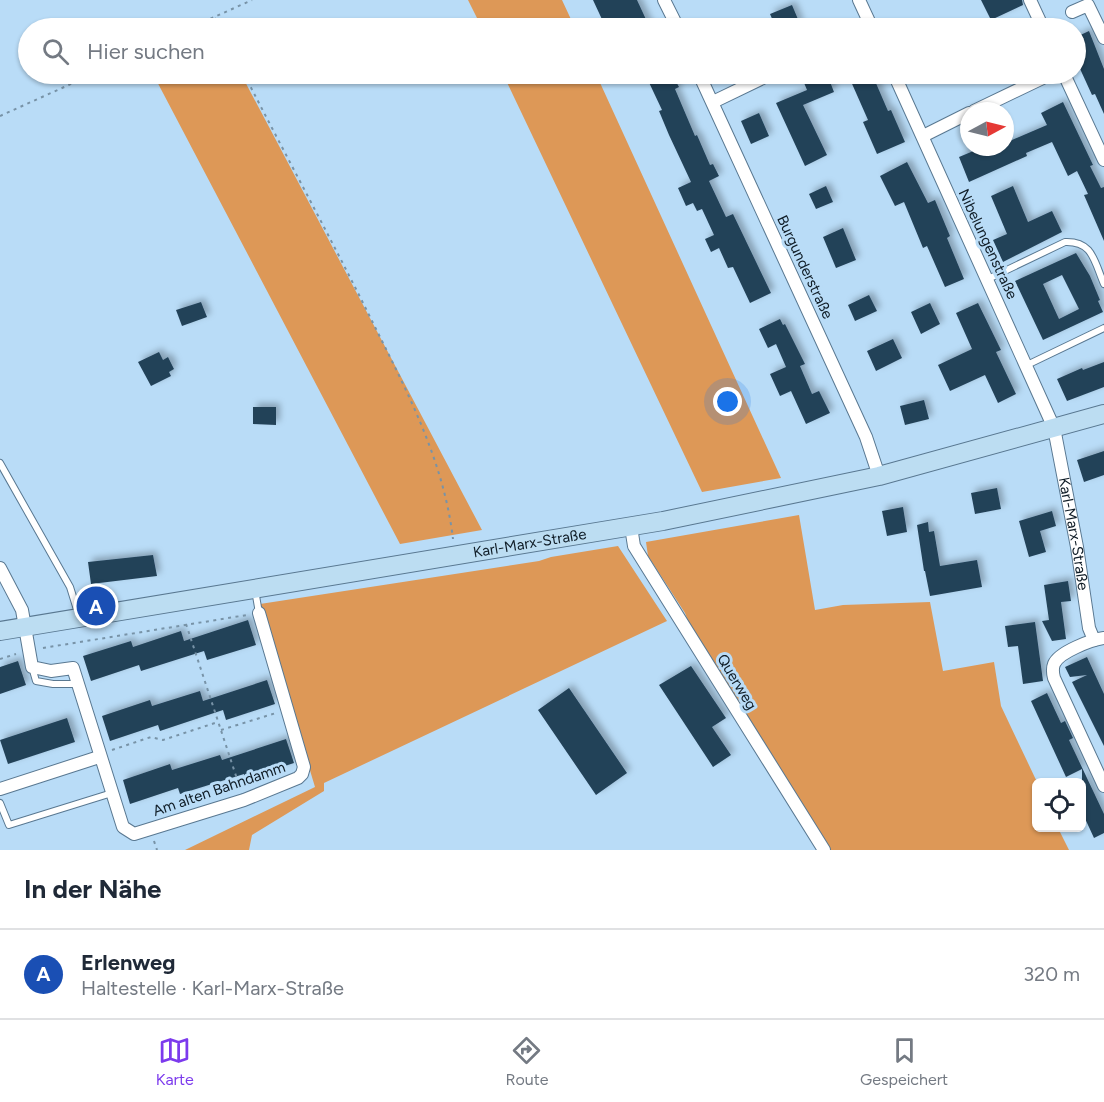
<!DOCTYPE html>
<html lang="de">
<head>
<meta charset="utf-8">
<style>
	body { margin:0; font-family:Figtree,sans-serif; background:#f2f2f3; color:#1f2937 }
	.controls { position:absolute; right:18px; bottom:18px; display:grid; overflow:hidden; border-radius:9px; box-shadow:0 2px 4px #0004 }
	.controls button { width:54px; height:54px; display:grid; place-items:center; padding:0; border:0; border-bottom:2px solid #e0e1e3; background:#fff; color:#1f2937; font:30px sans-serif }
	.compass { position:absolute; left:960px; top:102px; width:54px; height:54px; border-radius:50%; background:#fff; box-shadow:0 2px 4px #0004; rotate:83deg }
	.you { position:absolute; left:728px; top:402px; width:21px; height:21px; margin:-15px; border:4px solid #fff; border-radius:50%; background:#1a73e8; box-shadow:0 0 0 9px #1a73e833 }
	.badge { display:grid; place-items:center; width:39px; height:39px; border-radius:50%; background:#7c3aed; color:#fff; font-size:20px; font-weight:700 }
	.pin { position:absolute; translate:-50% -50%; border:3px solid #fff; box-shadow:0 2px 6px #0006 }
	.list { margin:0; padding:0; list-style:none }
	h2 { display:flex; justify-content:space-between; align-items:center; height:78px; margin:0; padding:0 24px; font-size:26px }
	h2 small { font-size:20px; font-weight:400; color:#747a83 }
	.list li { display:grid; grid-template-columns:39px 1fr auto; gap:18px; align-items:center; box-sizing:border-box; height:90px; padding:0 24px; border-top:2px solid #e0e1e3 }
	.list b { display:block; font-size:22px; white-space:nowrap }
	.list p { margin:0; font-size:20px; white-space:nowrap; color:#747a83 }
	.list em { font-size:20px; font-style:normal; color:#747a83 }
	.icon { flex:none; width:33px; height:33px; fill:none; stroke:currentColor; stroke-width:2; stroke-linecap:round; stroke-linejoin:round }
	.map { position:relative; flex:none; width:1104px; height:850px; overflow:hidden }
	.search { position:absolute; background:#fff; box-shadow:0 2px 4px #0004; left:18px; right:18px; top:18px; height:66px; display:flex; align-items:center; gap:15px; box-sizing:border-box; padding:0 21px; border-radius:33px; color:#747a83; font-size:22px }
	.sheet { height:168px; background:#fff }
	nav { display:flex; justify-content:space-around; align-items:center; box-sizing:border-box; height:84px; border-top:2px solid #e0e1e3; background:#fff; font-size:16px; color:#747a83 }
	nav a { display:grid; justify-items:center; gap:3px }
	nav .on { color:#7c3aed }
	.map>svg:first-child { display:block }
	.green { fill:#dd9857 }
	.building { fill:#244259; fill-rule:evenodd; filter:url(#shadow) }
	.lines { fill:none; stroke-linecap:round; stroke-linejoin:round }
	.service-casing { stroke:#597891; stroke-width:8 }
	.minor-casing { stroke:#597891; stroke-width:14 }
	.secondary-casing { stroke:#597891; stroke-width:20 }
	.path { stroke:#7893a7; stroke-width:2; stroke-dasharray:3 4.5; stroke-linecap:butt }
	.service { stroke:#fff; stroke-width:6 }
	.minor { stroke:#fff; stroke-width:12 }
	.secondary { stroke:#bcddf2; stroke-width:18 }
	.labels { text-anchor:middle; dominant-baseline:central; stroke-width:6; stroke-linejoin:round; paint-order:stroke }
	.street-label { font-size:15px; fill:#0f1c26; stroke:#b9dcf7 }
</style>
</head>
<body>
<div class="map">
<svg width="1104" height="850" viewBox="0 0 1104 850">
	<defs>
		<filter id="shadow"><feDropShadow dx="4" dy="-4" stdDeviation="3" flood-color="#0004"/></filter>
	</defs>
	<rect width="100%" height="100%" fill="#b9dcf7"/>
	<path class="green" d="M468,0h94l13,28h-93z
		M153,74h88l241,456 -82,14z
		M503,74h93l185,404 -79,14z
		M799,515l16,95 28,-5 87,-3 13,69 51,-9 7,44 36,76 -1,46h22l11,22h-239l-138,-218 -7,-19 -37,-57 -2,-14z
		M618,546l49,75 -343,162v8l-72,44 -3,15h-64l130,-63 -55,-183 279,-43 12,-4z"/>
	<path class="building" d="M593,0h44l13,28h-44z
		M981,0h41l1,5 -32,15z
		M792,5l8,19 -11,4h-13l-6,-14z
		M1089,31l15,38v45l-9,-20 -3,1 -16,-35v-23z
		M645,74h27l7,13 -4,2 20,47 2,-1 13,30 3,-1 6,12 -10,5 17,36 7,-3 38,79 -21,10 -17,-36 -5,1 -9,-20 -8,4 -6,-13 9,-4 -12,-26 -5,2 -4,-8 -7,3 -8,-18 13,-6 -22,-47 -10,-24 3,-1z
		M814,74h13l7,18 -31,13 24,50 -22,11 -29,-63 31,-13 -5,-12z
		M858,74h14l16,37 3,-1 14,32 -28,12 -14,-32 5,-2 -19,-43z
		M1063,102l30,63 -3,1 11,22 3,-1v54l-20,-46 4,-1 -11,-23 -9,5 -16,-34 -26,11 1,3 -58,26 -10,-25 24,-10h22v-4l42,-18 -6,-12z
		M759,113l10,23 -18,8 -10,-23z
		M907,162l21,41 7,-3 15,36 -3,2 17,41 -19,8 -18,-41 -4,2 -19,-46 -9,4 -15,-30z
		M826,186l7,16 -17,7 -7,-15z
		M1013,186l15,36 24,-11 10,21 -59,30 -10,-22 14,-6 -16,-38z
		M843,228l13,32 -20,8 -13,-31z
		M1076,253l14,23 10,24 -2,1 5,11 -60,28 -28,-59zM1062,275l17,34 -20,10 -16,-35z
		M869,295l8,16 -22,10 -7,-16z
		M201,302l6,15 -25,9 -6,-16z
		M930,303l10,21 -19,10 -10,-22z
		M978,303l23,47 -5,2 20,42 -18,9 -13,-28 -35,16 -12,-26 34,-16 -16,-36z
		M780,319l3,6 2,-1 20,40 -5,2 12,28 7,-3 11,22 -24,11 -15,-33 -11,5 -10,-22 16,-7 -10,-23 -8,4 -9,-19z
		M893,339l9,19 -26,13 -9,-20z
		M159,352l4,8 5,-3 6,12 -5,3 2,4 -20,10 -13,-24z
		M1104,362v25l-37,14 -10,-22 25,-11 1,2z
		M924,400l5,19 -24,6 -5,-19z
		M253,407h23v18l-23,-1z
		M1104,451v24l-20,7 -7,-22z
		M997,488l4,21 -26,5 -4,-21z
		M903,507l4,25 -20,4 -5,-25z
		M1052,511l4,15 -16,5 6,21 -17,5 -10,-36z
		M928,522l1,10 5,-1 6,35 37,-6 5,27 -52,9 -5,-25h-1l-7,-46z
		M153,555l4,21 -66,8 -3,-22z
		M1068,581l3,20 -10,1 5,37 -14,2 -10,-20 7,-1 -5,-35z
		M248,620l8,25 -49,15 -3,-9 -63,20 -2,-6 -48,16 -8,-25 48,-15 2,6 48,-16 3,10z
		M1035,622l8,59 -20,3 -5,-38 -10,1 -3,-21z
		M1087,657l17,37v52l-32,-64 15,-7 -17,2 -5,-10z
		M18,661l8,24 -26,9v-27z
		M691,666l35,52 -14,9 19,28 -18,12 -54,-82z
		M267,680l8,24 -49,16 -3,-10 -63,21 -2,-6 -48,16 -8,-25 48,-16 2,6 48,-15 3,10z
		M569,688l58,85 -31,22 -58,-85z
		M1047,693l14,30 4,-2 8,17 -4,2 35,74v19l-10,5 -12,-26v-43l-16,8 -35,-76z
		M67,718l8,24 -67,22 -8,-24z
		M286,739l8,24 -49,16 -1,-5 -64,20 -2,-6 -48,16 -7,-24 47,-16 2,6 48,-15 2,5z"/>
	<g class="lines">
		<defs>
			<path id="service" d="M988,279l77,-37c28,-1 29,19 39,42
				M1027,365l77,-37
				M0,463l70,124 9,29
				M255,590l4,23
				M32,667l4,14 17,3h24
				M0,803l9,22 103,-32"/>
			<g id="minor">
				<path d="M664,0l14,28"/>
				<path d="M859,0l13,28"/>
				<path d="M1030,0l13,28"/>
				<path d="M1072,12l16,-7 16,33"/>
				<path d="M699,74l167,363 13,39"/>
				<path id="s1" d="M894,74l160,354 23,119 12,81 5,12"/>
				<path d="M1064,74l40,86"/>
				<path d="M713,102l58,-28"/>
				<path d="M974,111l77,-37"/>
				<path d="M923,136l46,-23"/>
				<path d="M631,527l3,19 190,304"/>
				<path d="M0,568l22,42 10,57 19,4 22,-3 50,159 11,7 110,-34 54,-22 4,-4 2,-7 -45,-154"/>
				<path d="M1104,638c-13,2 -45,14 -50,26 -2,5 -1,10 0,14l50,108"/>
				<path d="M0,789l99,-32"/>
			</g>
			<g id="secondary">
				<path id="s2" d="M0,631l663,-110 216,-45 225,-62"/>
			</g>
		</defs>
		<use href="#service" class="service-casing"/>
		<use href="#minor" class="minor-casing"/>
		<use href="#secondary" class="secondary-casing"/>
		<path class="path" d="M215,18l6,10
			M190,28l62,-28
			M244,74c43,84 89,168 131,253 34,68 69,136 78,212
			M0,116l93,-42
			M186,624l54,164
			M43,648l204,-33
			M0,659l16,-5
			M221,730l55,-17
			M112,750l39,-13 12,3 55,-18
			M154,841l3,9"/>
		<use href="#service" class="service"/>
		<use href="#minor" class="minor"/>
		<use href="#secondary" class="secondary"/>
	</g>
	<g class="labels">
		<g class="street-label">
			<text transform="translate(988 244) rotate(65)">Nibelungenstraße</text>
			<text transform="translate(805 267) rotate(65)">Burgunderstraße</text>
			<text stroke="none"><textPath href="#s1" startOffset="496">Karl-Marx-Straße</textPath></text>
			<text stroke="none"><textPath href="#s2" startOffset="537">Karl-Marx-Straße</textPath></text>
			<text transform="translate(737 682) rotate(59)">Querweg</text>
			<text transform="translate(219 789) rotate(-19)">Am alten Bahndamm</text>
		</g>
	</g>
</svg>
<div class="controls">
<button><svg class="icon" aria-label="locate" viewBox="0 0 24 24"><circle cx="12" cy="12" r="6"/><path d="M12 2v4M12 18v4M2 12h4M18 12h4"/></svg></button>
</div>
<svg class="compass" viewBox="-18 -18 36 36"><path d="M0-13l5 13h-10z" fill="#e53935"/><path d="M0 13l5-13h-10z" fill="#747a83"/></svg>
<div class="you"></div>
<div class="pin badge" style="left:96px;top:606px;background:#1a4fb4">A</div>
<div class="search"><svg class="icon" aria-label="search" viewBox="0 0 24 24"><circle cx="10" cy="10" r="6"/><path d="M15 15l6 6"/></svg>Hier suchen</div>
</div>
<section class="sheet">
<h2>In der Nähe<small></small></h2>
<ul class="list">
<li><span class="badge" style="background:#1a4fb4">A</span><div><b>Erlenweg</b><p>Haltestelle · Karl-Marx-Straße</p></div><em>320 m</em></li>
</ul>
</section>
<nav>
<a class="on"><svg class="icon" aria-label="map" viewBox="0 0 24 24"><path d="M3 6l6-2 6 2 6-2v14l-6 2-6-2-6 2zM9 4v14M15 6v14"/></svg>Karte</a>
<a><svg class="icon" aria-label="directions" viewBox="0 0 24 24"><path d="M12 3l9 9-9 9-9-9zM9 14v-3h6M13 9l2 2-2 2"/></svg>Route</a>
<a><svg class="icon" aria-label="saved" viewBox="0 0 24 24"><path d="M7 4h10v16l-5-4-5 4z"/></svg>Gespeichert</a>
</nav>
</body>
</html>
